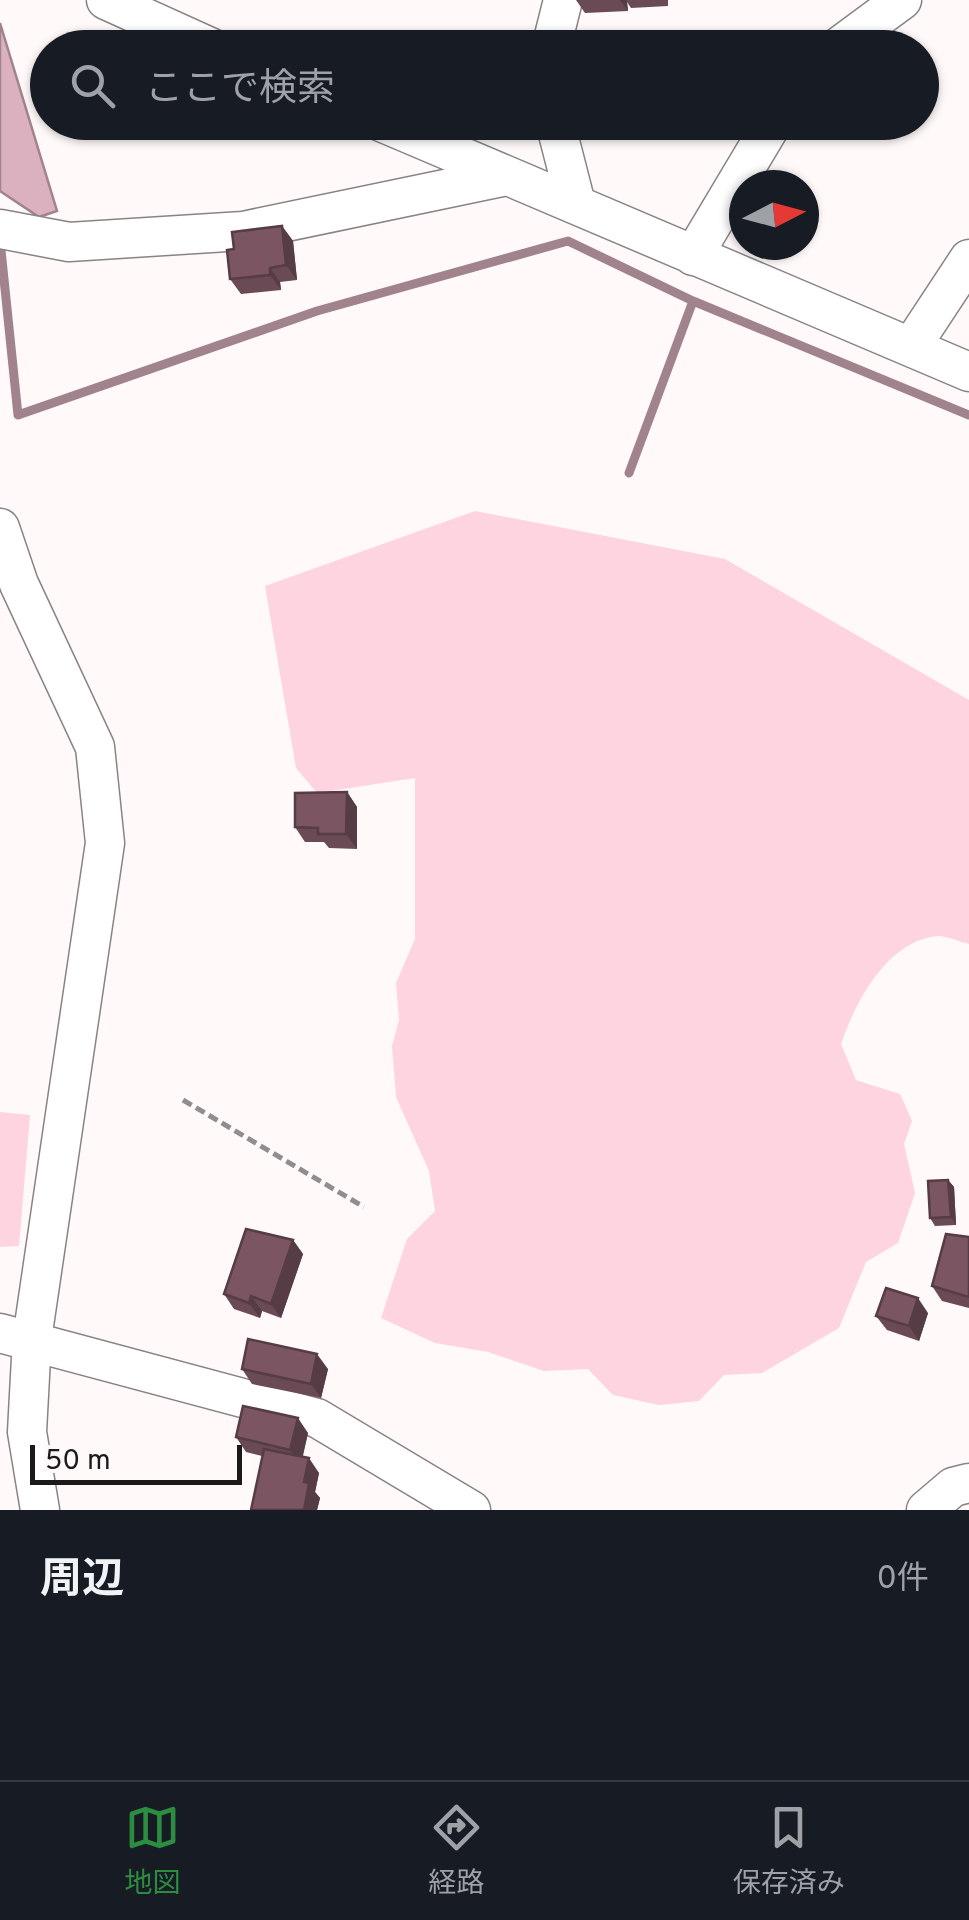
<!DOCTYPE html>
<html lang="ja">
<head>
<meta charset="utf-8">
<style>
	body { margin:0; font-family:Overpass,"Noto Sans JP",sans-serif; background:#242831; color:#f1f3f6 }
	.compass { position:absolute; left:729px; top:170px; width:90px; height:90px; border-radius:50%; background:#171b24; box-shadow:0 2px 8px #0004; rotate:84deg }
	.scale { position:absolute; left:30px; bottom:25px; width:212px; box-sizing:border-box; padding-left:10px; border:5px solid #1b191a; border-top:0; font-size:28px; line-height:35px; white-space:nowrap; color:#1b191a; -webkit-text-stroke:8px #fff9fa; paint-order:stroke }
	.list { margin:0; padding:0; list-style:none }
	h2 { display:flex; justify-content:space-between; align-items:center; height:130px; margin:0; padding:0 40px; font-size:42px }
	h2 small { font-size:32px; font-weight:400; color:#9ea1a6 }
	.icon { flex:none; width:55px; height:55px; fill:none; stroke:currentColor; stroke-width:2; stroke-linecap:round; stroke-linejoin:round }
	.map { position:relative; flex:none; width:969px; height:1510px; overflow:hidden }
	.search { position:absolute; background:#171b24; box-shadow:0 2px 8px #0004; left:30px; right:30px; top:30px; height:110px; display:flex; align-items:center; gap:25px; box-sizing:border-box; padding:0 35px; border-radius:55px; color:#9ea1a6; font-size:38px }
	.sheet { height:270px; background:#171b24 }
	nav { display:flex; justify-content:space-around; align-items:center; box-sizing:border-box; height:140px; border-top:2px solid #363941; background:#171b24; font-size:28px; color:#9ea1a6 }
	nav a { display:grid; justify-items:center; gap:5px }
	nav .on { color:#2c8d41 }
	.map>svg:first-child { display:block }
	.green { fill:#fed4e1 }
	.water { fill:#dbb1bf; stroke:#a1838e; stroke-width:2.5 }
	.lines { fill:none; stroke-linecap:round; stroke-linejoin:round }
	.stream { stroke:#a1838e; stroke-width:9 }
	.minor-casing { stroke:#898385; stroke-width:41 }
	.path { stroke:#918d8e; stroke-width:5; stroke-dasharray:10 5; stroke-linecap:butt }
	.minor { stroke:#fff; stroke-width:38 }
	.wall { fill:#6a4a54 }
	.shaded-wall { fill:#563c45 }
	.building { fill:#7b5662; stroke:#563c45; stroke-width:2.5 }
</style>
</head>
<body>
<div class="map">
<svg width="969" height="1510" viewBox="0 0 969 1510">
	<rect width="100%" height="100%" fill="#fff9fa"/>
	<path class="green" d="M475,511l250,48 244,141v244c-9,-2 -22,-8 -31,-8 -51,4 -83,67 -97,108l15,36 44,14 12,27 -8,23 11,49 -17,50 -32,19 -27,66 -77,45 -38,2 -25,26 -40,4 -46,-10 -25,-26 -44,2 -56,-19 -53,-9 -54,-25 26,-79 28,-28 -6,-40 -33,-74 -4,-51 7,-26 -3,-37 19,-44v-161l-98,15 -21,-25 -31,-182z
		M0,1112l30,3 -11,131 -19,1z"/>
	<path class="water" d="M0,23l57,188 -18,6 -39,-26z"/>
	<g class="lines">
		<path class="stream" d="M1,250l17,165 299,-104 251,-70 125,60 -64,172
			M693,301l276,114"/>
		<defs>
			<path id="minor" d="M106,0l106,48
				M551,48l12,-48
				M837,48l65,-48
				M381,122l588,250
				M555,122l21,82
				M0,229l69,13 174,-11 264,-55
				M693,256l80,-134
				M911,347l58,-88
				M0,528l19,56 76,163 10,96 -73,496 -5,93 13,78
				M0,1333l317,85 154,92
				M926,1510l27,-23 16,-4"/>
		</defs>
		<use href="#minor" class="minor-casing"/>
		<path class="path" d="M183,1100l181,107"/>
		<use href="#minor" class="minor"/>
	</g>
	<path class="wall" d="M576,0h92v6l-37,2 -4,-6 1,9 -43,2z
		M282,226l11,15 4,39 -17,2 1,8 -40,4 -11,-15 4,-30z
		M347,792l10,15v42l-28,-1 -5,-6h-19l-10,-15z
		M948,1180l6,7 2,38 -21,1 -5,-8z
		M969,1237v71l-27,-7 -10,-15z
		M293,1240l10,14 -22,64 -19,-7 -2,7 -26,-9 -10,-15z
		M928,1313l-9,28 -32,-11 -11,-14z
		M242,1369h86l-7,29 -69,-14z
		M308,1433l-6,24 17,16 -4,19 5,6 -3,12h-66l11,-54 -16,-4 -10,-15z"/>
	<path class="shaded-wall" d="M620,0h6l1,2 1,9z
		M282,226l11,15 4,39 -11,-15z
		M270,268l10,14 1,8 -11,-15z
		M347,792l10,15v42l-11,-15z
		M948,1180l6,7 2,38 -5,-8z
		M293,1240l10,14 -22,64 -10,-14z
		M251,1296l11,15 -2,7 -11,-15z
		M918,1298l10,15 -9,28 -10,-15z
		M317,1354l11,15 -7,29 -10,-14z
		M298,1418l10,15 -7,32 -11,-15z
		M309,1458l10,15 -4,19 5,6 -3,12h-13v-28z"/>
	<path class="building" d="M661,39l1,9h-42v-5z
		M595,40l1,8h-42l-1,-4z
		M282,226l4,39 -16,3v7l-40,4 -3,-29 7,-1 -2,-17z
		M347,792l-1,42h-28v-6l-23,-1v-34z
		M948,1180l3,37 -21,1 -2,-37z
		M246,1229l47,11 -22,64 -20,-8 -2,7 -25,-9z
		M946,1234l23,3v60l-37,-11z
		M886,1288l32,10 -9,28 -33,-10z
		M248,1339l69,15 -6,30 -69,-15z
		M243,1406l55,12 -8,32 -54,-13z
		M264,1449l45,9 -5,24 5,1 -5,27h-53z"/>
</svg>
<svg class="compass" viewBox="-18 -18 36 36"><path d="M0-13l5 13h-10z" fill="#e53935"/><path d="M0 13l5-13h-10z" fill="#9ea1a6"/></svg>
<div class="scale">50 m</div>
<div class="search"><svg class="icon" aria-label="search" viewBox="0 0 24 24"><circle cx="10" cy="10" r="6"/><path d="M15 15l6 6"/></svg>ここで検索</div>
</div>
<section class="sheet">
<h2>周辺<small>0件</small></h2>
<ul class="list">
</ul>
</section>
<nav>
<a class="on"><svg class="icon" aria-label="map" viewBox="0 0 24 24"><path d="M3 6l6-2 6 2 6-2v14l-6 2-6-2-6 2zM9 4v14M15 6v14"/></svg>地図</a>
<a><svg class="icon" aria-label="directions" viewBox="0 0 24 24"><path d="M12 3l9 9-9 9-9-9zM9 14v-3h6M13 9l2 2-2 2"/></svg>経路</a>
<a><svg class="icon" aria-label="saved" viewBox="0 0 24 24"><path d="M7 4h10v16l-5-4-5 4z"/></svg>保存済み</a>
</nav>
</body>
</html>
